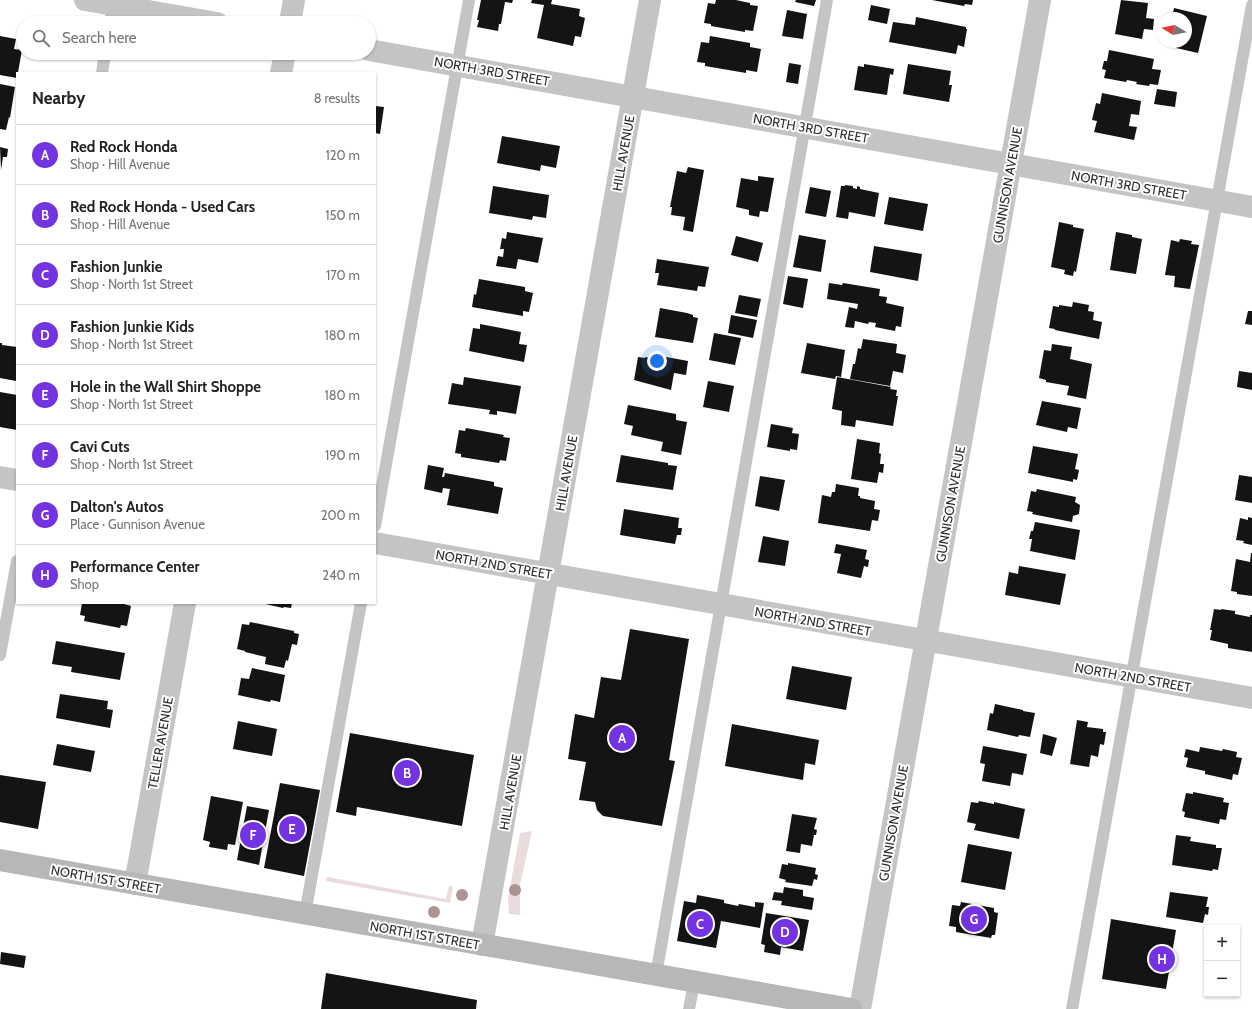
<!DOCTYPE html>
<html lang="en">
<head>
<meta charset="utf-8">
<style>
	body { margin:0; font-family:Cabin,sans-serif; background:#f2f2f2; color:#222 }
	.controls { position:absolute; right:12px; bottom:12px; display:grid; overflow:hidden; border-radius:0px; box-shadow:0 1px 3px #0004 }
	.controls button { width:36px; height:36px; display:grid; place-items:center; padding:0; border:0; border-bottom:1px solid #e0e0e0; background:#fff; color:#222; font:20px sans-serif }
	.compass { position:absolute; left:1156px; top:12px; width:36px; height:36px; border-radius:50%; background:#fff; box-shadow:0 1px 3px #0004; rotate:280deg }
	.you { position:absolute; left:657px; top:361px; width:14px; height:14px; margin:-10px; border:3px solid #fff; border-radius:50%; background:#1a73e8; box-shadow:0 0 0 6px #1a73e833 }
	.badge { display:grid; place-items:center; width:26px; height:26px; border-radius:50%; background:#7433e0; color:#fff; font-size:13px; font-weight:700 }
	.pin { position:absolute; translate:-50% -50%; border:2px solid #fff; box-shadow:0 1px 4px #0006 }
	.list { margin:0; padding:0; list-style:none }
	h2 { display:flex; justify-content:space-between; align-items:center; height:52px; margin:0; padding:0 16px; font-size:17px }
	h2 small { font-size:13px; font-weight:400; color:#767676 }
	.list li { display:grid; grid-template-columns:26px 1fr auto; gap:12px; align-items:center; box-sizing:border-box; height:60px; padding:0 16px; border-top:1px solid #e0e0e0 }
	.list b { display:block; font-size:15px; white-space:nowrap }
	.list p { margin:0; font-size:13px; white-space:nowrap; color:#767676 }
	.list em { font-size:13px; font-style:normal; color:#767676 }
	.icon { flex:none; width:22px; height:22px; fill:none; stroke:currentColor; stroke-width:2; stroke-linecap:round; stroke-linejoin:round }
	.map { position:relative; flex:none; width:1252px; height:1009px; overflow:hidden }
	.search { position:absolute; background:#fff; box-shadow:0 1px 3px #0004; left:16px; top:16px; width:360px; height:44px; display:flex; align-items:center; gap:10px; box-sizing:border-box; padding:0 14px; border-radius:22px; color:#767676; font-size:15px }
	.panel { position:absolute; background:#fff; box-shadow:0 1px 3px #0004; left:16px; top:72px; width:360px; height:532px; border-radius:0px }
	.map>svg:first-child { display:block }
	.green { fill:#eadbdc }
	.building { fill:#141414 }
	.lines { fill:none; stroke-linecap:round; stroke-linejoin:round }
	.service { stroke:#c4c4c4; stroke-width:12 }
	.minor { stroke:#c4c4c4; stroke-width:22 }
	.tertiary { stroke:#c4c4c4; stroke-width:22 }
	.secondary { stroke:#b7b7b7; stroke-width:22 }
	.tree { fill:#ab9494 }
	.labels { text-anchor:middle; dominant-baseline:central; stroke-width:4; stroke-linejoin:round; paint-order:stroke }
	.street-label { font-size:13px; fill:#2d2d2d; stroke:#fff }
</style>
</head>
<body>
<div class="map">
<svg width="1252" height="1009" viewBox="0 0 1252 1009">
	<rect width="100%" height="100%" fill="#fff"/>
	<path class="green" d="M532,831l-12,54v30l-11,-1 -1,-16 12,-65z
		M327,877l119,22 3,-13 4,1 -3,16 -124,-22z"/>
	<path class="building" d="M481,0h32l-1,3 -7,-1 -4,22h-2l-1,7 -21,-4 2,-7h-2z
		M532,0h20l-1,4 29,5 -1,7 6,2 -4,19 -6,-1 -2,10 -36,-8 7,-33 -13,-2z
		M716,0h20l14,3v2l8,1 -5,25 -8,-1v2l-34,-6v-2l-7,-1 4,-20 7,1z
		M796,0h20l-2,6 -19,-4z
		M932,0h41l-1,5 -7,-1 -1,2z
		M1121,0l27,3 -2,15 8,1 -1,11 -9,-1 -2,10 -27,-5z
		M871,5l19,4 -3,15 -19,-4z
		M1174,8l33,8 -9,37 -22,-5 1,-6h9v-24h-14z
		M787,10l20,4 -4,25 -21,-3z
		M916,17l50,10v2h1l-3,18 -6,-2 -2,9 -67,-12 4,-20 22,3z
		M0,36l16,3 -2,10 8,1 -5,28 -17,-3z
		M710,36l40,7v4l11,2 -4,23 -11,-2v3l-41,-7v-3l-8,-1 4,-20 8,1z
		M1109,50l45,9 -2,10 9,1 -3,15 -8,-1 -1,2 -13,-2 1,-2 -10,-2 -1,2 -22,-4 2,-8 -4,-1 2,-8h3z
		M789,63l12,2 -3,19 -12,-2z
		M864,64l30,5 -1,6 -3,-1 -3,21 -33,-5 4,-24 6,1z
		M908,64l43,7 -2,14h3l-3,17 -46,-8z
		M0,84l15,3 -5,31 -1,-1 -3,13 -6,-1z
		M1157,89l20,3 -2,15 -21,-3z
		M1102,93l39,8 -2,14 -8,-1 -2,12 8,1 -3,13 -40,-8 3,-11 -5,-1 4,-17 4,1z
		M375,106l9,1 -4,27 -5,-1z
		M502,136l58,10 -4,22 -15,-3 -1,6 -43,-8z
		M0,147l8,2 -1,8h-4l-2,13z
		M688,167l16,3 -11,62 -10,-2 2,-13 -14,-2 1,-8h-2l7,-36 9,2z
		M758,176l16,2 -6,34 -8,-1 -1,6 -10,-2v-5l-13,-3 5,-29 17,3z
		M845,185l8,1v2l4,1v-3l3,1v2l19,4 -4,24 -26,-5 -1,7 -12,-2 5,-31h4z
		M493,186l56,9 -3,23 -13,-2 -1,4 -43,-7z
		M810,187l21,4 -5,26 -21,-4z
		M889,197l39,7 -5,27 -39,-7z
		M1059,222l14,3v2l11,2 -8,43 -2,-1 -1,5 -9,-2 1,-4 -14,-3z
		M507,232l36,6 -5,25 -20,-4 -2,10 -20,-3 2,-10 5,1 1,-8h-4l2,-11 4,1z
		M1116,232l16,3v2l10,2 -6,35 -26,-4z
		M799,235l27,5 -5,32 -28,-5z
		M736,236l27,7 -5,19 -27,-7z
		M1180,239l12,2 -1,3 8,1 -9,44 -16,-2 1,-11 -10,-1 6,-35 8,2z
		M874,246l48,8 -4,27 -48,-9z
		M657,259l52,8 -4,20 -7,-1 -1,5 -40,-6 2,-12h-4z
		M788,276l20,3 -5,29 -20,-4z
		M479,279l46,8v4l8,2 -4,19 -6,-1v5l-51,-9 2,-13 2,1z
		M829,283l13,2 1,-2 37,6 -1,7 8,1 -1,6 18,4 -3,20 -5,-1 -1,5 -20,-4 1,-4 -7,-1 -1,2 -13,-3 -1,7 -9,-1 4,-20 8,2 1,-5 -31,-5z
		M739,295l22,4 -4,18 -22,-4z
		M1073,302l16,3 -1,6 6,1 -1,8 9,2 -3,17 -44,-9v-1l-6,-1 4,-22 6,1v-2l13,2z
		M660,308l27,5 6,2v2l5,1 -5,25 -38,-6z
		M1248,311h4v14l-7,-1z
		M731,315l26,5 -4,18 -25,-5z
		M480,324l41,8 -2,12 8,1 -3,17 -55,-11 4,-23 7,1z
		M714,333l27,5 -6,27 -26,-5z
		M863,339l34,5 -1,9 10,2 -3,18 -10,-2 -3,15 -40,-7 3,-15h2l3,-16 3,1z
		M0,343h2v2l15,2v27l-1,7 -16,-3z
		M807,343l38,7 -4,27 -5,-1 -1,3 -34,-6z
		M1052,344l20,3 -2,12 22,5 -6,35 -19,-4 2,-9 -23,-4v-2l-7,-2 5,-28 7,1z
		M661,356l27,5 -2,14 -12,-2 -3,17 -37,-10 4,-23 7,1v-1l15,2z
		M1239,371l13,2v17l-15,-3z
		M464,377l57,9 -5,28 -19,-3v4l-8,-1 1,-4 -42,-6 4,-21 11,2z
		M837,377l54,10 -1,2 7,1 -1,6h2l-5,30 -37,-6 -1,7 -14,-2 1,-14 -10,-2z
		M708,381l26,5 -5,26 -26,-5z
		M0,392l17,3v35l-17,-3z
		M1042,401l39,7 -4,21 -9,-2 -1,5 -31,-7z
		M628,405l48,9v6l11,2 -6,33 -20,-4 2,-9 -32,-7 2,-9 -9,-2z
		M771,424l22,4 -1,5 7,1 -2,16 -7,-1v2l-23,-4z
		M466,428l38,7 -1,2 7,1 -4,23 -6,-1 -1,3 -38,-6v-3l-6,-1 4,-23 6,1z
		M857,439l23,4 -1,10 2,1 -1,10h4l-1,9 -4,-1 -2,11 -26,-4z
		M1033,446l45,8 -3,15 4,1 -2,10 -4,-1v3l-45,-9z
		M621,455l47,8v2l9,1 -4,24 -57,-8z
		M428,465l16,3 -2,9h2l1,-4 49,9v4l9,2 -5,26 -51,-9 3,-16 -7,-1 -1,5 -18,-4z
		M1239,475l13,2v26l-17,-3z
		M760,476l25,4 -6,31 -24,-5z
		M836,484l23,4 -1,8h2v2l15,3 -1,8 6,1 -2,11 -6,-1 -2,11 -52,-8 4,-28 9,2 1,-5h3z
		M1037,489l39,8 -1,5 5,3 -1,9 -6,2 -1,6 -40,-8 1,-2 -6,-1 4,-20 5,1z
		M624,509l55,9 -1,10h4l-1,7h-4l-2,9 -55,-9z
		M1248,517l4,1v27l-9,-2 1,-2 -8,-1 4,-22 8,2z
		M1035,522l45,8 -5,30 -45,-9 2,-12h-3l2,-8h2z
		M763,536l26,5 -4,25 -27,-4z
		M836,544l31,6 -2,9 4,1 -1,7 -4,-1 -3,12 -24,-5 4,-19 -7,-1z
		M1251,553h1v43l-15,-2v-2l-6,-1 5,-32 14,3z
		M1019,566l47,8 -6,31 -55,-10 4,-23 9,2z
		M82,603h42v1l7,2 -4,20 -6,-1 -1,3 -36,-7 1,-5 -5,-1z
		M261,603h31l-1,5 -7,-1 -1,1z
		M1214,609l7,1v-1l14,2v3l15,3v-2h2v37l-24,-4v-4l-18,-4 2,-10h-2z
		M250,622l44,9v2l5,1 -2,11 -5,-1 -4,17 -2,-1 -2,8 -19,-4 1,-7 -21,-5v-1l-8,-2 5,-25 7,1z
		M630,629l59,10 -20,121 6,1 -13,65 -59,-10 -6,-6 -2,-8 -16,-2 7,-38 -18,-3 7,-45 19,4 7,-41 20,3z
		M56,641l69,12 -5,27 -49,-8 1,-5 -20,-3z
		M792,666l60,11 -6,33 -60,-11z
		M252,668l33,7 -5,27 -9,-2 -1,2 -32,-7 3,-17 8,1z
		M60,694l48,7 -1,8 6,1 -3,18 -54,-10z
		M995,704l28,6v1l12,2 -5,24 -11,-2 -1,2 -31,-7 3,-17 3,1z
		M1077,720l11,2 -1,5 16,2v3h3l-2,13 -4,-1 -2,13 -7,-2 -2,12 -19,-3z
		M238,721l39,8 -5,27 -39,-7z
		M732,724l87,16 -4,25 -10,-2 -2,17 -78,-14z
		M350,733l124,22 -12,71 -105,-19 -1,9 -20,-4z
		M1043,734l14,4 -5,18 -12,-3z
		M57,744l38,7 -4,21 -38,-7z
		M983,746l44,8 -4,21 -11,-2 -2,13 -28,-5 3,-17 -5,-1z
		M1200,747l22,4 1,-2 14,3 -1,5 6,1 -4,17 -5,-1 -1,6 -27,-6v-3l-19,-4 2,-9 -4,-1 2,-8 13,3z
		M0,775l46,7 -8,47 -38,-7z
		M280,783l40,7 -16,86 -40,-8z
		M1193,792l31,6 -1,4 6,1 -3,17 -6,-1 -1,5 -35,-7 1,-5 -3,-1 4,-18 7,1z
		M211,796l32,6 -8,43 -7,-1 -1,6 -18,-3 1,-5 -7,-2z
		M979,801l15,3v-2l31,7 -6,30 -45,-9 2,-6 -9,-2 4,-20 7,1z
		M247,806l22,4 -10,55 -22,-5z
		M792,814l25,4 -3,11 3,1 -1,5h-2l-2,11 -11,-2 -1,9 -14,-2z
		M1176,835l15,2 -1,4 26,4v3h6l-4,22 -5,-1 -1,2 -40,-6z
		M968,844l44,8 -7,38 -44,-8z
		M788,863l28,5 -1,6 3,1 -1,5 -3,-1 -2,7 -27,-4 1,-2 -7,-2 3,-14 6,1z
		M784,887l19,3v6l11,2 -2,12 -31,-5 1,-4 -10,-1 2,-8 9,1z
		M1170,892l38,5 -2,10h3l-1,8 -3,-1 -2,9 -37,-6z
		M697,895l27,5v3l14,3 1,-2 16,3v-5l9,1 -4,25 -39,-7 -5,27 -39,-7 7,-40 12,2z
		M961,902l33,6v4l4,1 -3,22h-3l-1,3 -35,-6v-5l-7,-1 3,-21 8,1z
		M766,913l43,7 -6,31 -22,-4 -1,8 -16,-3 1,-7 -4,-1z
		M1111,919l65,11 -10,59 -64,-10z
		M1,952l25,4 -2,12 -24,-4z
		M326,973l151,27 -1,9h-155z"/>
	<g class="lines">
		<path class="service" d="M110,23l4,-22
			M102,73l3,-20
			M375,526l94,-526
			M0,655l17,-94
			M305,914l56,-311
			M656,975l171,-975
			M689,1009l5,-27
			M1072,1009l180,-1004"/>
		<path class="minor" d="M85,0l132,23
			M290,23l4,-23
			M369,50l883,157
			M281,73l4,-20
			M0,477l17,3
			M375,543l877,155
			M135,884l50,-281
			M482,945l168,-945"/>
		<path class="tertiary" d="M860,1009l180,-1009"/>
		<path class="secondary" d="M0,860l851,149"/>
	</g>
	<g class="tree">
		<circle cx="515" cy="890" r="6"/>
		<circle cx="462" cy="895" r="6"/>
		<circle cx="434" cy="912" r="6"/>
	</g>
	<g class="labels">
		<g class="street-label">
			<text transform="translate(492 71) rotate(10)">NORTH 3RD STREET</text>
			<text transform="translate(811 128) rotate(10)">NORTH 3RD STREET</text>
			<text transform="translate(623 153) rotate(-80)">HILL AVENUE</text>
			<text transform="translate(1007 185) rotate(-80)">GUNNISON AVENUE</text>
			<text transform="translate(1129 185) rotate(10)">NORTH 3RD STREET</text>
			<text transform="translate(566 473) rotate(-80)">HILL AVENUE</text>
			<text transform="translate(950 504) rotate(-80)">GUNNISON AVENUE</text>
			<text transform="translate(494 564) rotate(10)">NORTH 2ND STREET</text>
			<text transform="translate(813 621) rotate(10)">NORTH 2ND STREET</text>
			<text transform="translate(1133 677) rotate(10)">NORTH 2ND STREET</text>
			<text transform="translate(160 743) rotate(-80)">TELLER AVENUE</text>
			<text transform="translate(510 792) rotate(-80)">HILL AVENUE</text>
			<text transform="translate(893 823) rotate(-80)">GUNNISON AVENUE</text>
			<text transform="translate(106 879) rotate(10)">NORTH 1ST STREET</text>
			<text transform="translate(425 935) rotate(10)">NORTH 1ST STREET</text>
		</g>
	</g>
</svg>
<div class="controls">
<button>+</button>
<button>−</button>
</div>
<svg class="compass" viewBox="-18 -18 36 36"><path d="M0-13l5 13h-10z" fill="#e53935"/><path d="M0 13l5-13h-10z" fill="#767676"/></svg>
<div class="you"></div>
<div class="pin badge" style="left:622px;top:738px">A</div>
<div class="pin badge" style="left:407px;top:773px">B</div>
<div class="pin badge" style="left:700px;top:924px">C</div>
<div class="pin badge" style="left:785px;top:932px">D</div>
<div class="pin badge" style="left:292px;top:829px">E</div>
<div class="pin badge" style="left:253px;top:835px">F</div>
<div class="pin badge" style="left:974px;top:919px">G</div>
<div class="pin badge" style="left:1162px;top:959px">H</div>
<div class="search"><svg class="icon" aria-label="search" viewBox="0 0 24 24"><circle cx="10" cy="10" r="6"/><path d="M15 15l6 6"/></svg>Search here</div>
<section class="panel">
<h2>Nearby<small>8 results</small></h2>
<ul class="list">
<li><span class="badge">A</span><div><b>Red Rock Honda</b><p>Shop · Hill Avenue</p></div><em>120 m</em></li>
<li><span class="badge">B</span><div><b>Red Rock Honda - Used Cars</b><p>Shop · Hill Avenue</p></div><em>150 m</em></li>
<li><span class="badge">C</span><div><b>Fashion Junkie</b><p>Shop · North 1st Street</p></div><em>170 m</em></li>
<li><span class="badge">D</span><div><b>Fashion Junkie Kids</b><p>Shop · North 1st Street</p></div><em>180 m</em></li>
<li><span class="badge">E</span><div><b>Hole in the Wall Shirt Shoppe</b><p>Shop · North 1st Street</p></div><em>180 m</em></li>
<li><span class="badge">F</span><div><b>Cavi Cuts</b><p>Shop · North 1st Street</p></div><em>190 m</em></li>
<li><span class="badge">G</span><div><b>Dalton's Autos</b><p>Place · Gunnison Avenue</p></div><em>200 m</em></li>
<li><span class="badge">H</span><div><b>Performance Center</b><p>Shop</p></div><em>240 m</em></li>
</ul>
</section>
</div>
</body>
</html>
